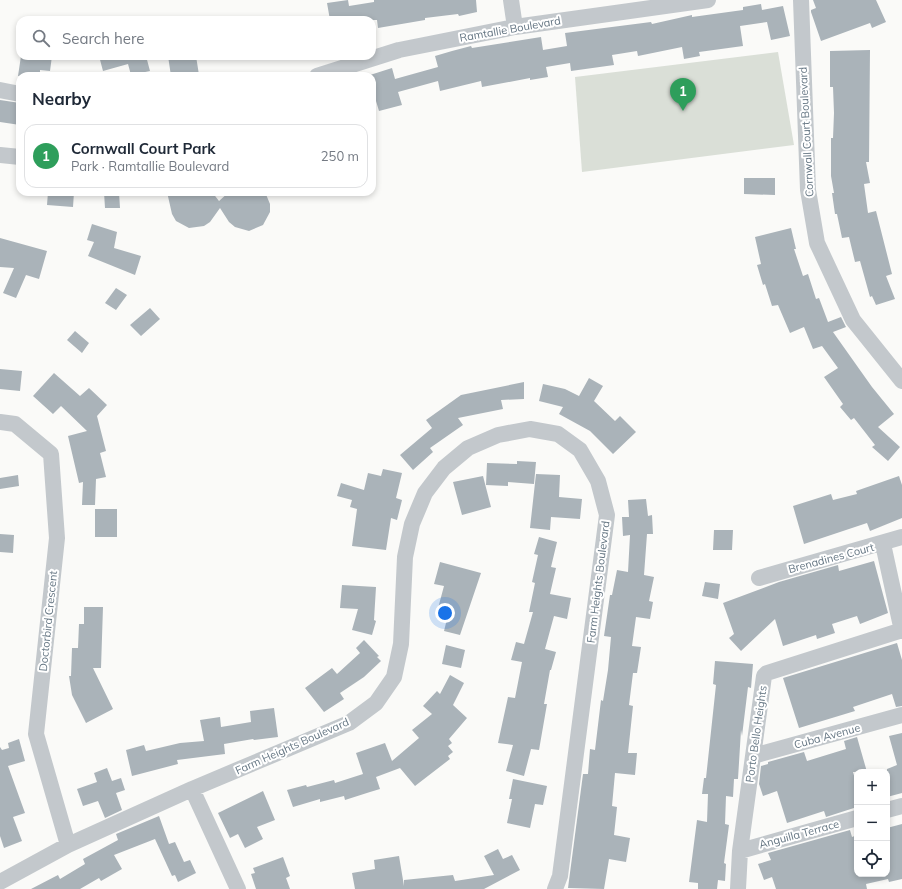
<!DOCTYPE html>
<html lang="en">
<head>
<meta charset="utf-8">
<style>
	body { margin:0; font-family:Mulish,sans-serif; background:#f2f2f3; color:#1f2937 }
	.controls { position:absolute; right:12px; bottom:12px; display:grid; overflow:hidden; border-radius:8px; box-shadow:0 2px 6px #0003 }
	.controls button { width:36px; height:36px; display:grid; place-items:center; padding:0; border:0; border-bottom:1px solid #e0e1e3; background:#fff; color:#1f2937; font:20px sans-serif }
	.you { position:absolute; left:445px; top:613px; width:14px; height:14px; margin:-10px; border:3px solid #fff; border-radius:50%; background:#1a73e8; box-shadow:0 0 0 6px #1a73e833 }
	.badge { display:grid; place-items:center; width:26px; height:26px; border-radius:50%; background:#0b8043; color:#fff; font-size:13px; font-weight:700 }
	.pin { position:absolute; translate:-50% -33px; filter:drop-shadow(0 1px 2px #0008) }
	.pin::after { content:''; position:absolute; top:21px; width:14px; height:12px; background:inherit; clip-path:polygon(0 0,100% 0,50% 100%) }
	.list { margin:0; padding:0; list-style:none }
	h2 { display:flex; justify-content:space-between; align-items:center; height:52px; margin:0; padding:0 16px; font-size:17px }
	h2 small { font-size:13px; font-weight:400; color:#747a83 }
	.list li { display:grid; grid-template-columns:26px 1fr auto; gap:12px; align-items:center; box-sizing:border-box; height:64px; margin:0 8px 8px; padding:0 8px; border:1px solid #e0e1e3; border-radius:12px }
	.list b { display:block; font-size:15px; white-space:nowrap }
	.list p { margin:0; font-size:13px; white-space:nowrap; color:#747a83 }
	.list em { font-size:13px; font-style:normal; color:#747a83 }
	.icon { flex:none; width:22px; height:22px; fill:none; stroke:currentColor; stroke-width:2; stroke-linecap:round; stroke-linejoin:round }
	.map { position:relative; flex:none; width:902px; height:889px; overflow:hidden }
	.search { position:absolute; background:#fff; box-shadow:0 2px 6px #0003; left:16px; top:16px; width:360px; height:44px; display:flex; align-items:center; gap:10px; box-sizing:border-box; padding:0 14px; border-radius:12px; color:#747a83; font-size:15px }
	.panel { position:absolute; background:#fff; box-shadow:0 2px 6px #0003; left:16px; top:72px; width:360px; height:124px; border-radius:12px }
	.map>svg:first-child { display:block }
	.green { fill:#dadfd7 }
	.building { fill:#aab3b9 }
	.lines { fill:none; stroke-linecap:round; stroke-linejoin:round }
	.street { stroke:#c3c8cc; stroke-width:16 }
	.labels { text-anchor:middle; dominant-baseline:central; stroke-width:4; stroke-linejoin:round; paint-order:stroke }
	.street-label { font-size:11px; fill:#657683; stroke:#fff }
</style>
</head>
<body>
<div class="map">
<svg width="902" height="889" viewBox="0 0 902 889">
	<rect width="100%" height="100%" fill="#fafaf8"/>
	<path class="green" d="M778,52l16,93 -212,27 -7,-95z"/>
	<path class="building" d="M348,0l1,6 25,-4v-2h102l1,12 -18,4 -1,-2 -33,4v2l-47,8 -1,-8h-47l-3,-17z
		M813,0h63l10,22 -14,6 -2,-5 -49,18 -10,-29v-2l5,-2z
		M761,4l1,6 21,-4 7,30 -19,4 -4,-18 -27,4 3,20 -44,6 1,4 -16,3 -2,-12 -44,9 -1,-5 -25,4 2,10 -43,6 -1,-8 -24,4 2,10 -18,3v-2l-48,9 -1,-6 -41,10 -2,-10 -40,11 4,13 -23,6 -3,-10 -4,1v-26l-2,-1 22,-7 3,11 43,-12 -3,-11 17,-5 19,-5 1,2 69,-11 2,13 24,-4 -2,-13 86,-11 1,2 40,-9v2l51,-7v-3z
		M870,50l-1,112h-3l4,21 -6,1 4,29 8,-2 16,63 -6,2 9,23 -19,6 -4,-9 -2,1 -10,-36 -5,1 -6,-25 -7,1 -5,-24h-2l-3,-21h2l-3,-17v-38h2l1,-25 -1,-26h-3v-36z
		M21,56h31l-2,15 -10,-1v6h-22z
		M99,56h47l4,15 -19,4 -3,-11 -25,7z
		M168,56h28l3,19 -28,1z
		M0,100l20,3v22l-20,-3z
		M744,178h31v17l-31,-1z
		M48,192h26l-1,15 -26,-2z
		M104,192h15l1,16h-15z
		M167,192h45l7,9 10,-9h36l5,12v8l-7,13 -14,6 -14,-4 -6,-5 -9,-14 -10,14 -6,4 -15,2 -13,-7 -4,-7z
		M92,224l25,8 -3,16 27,8 -6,19 -47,-19 6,-14 -7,-2z
		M791,228l5,21h-2l9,27 5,-2 8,25 3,-1 9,24 13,-5 5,10 -13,5 39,55 22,27 -16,13 22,20 -12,14 -16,-14 3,-2 -21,-27 -3,2 -11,-13 3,-3 -19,-27 14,-9 -16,-22 -9,3 -9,-22 -14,6 -12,-28 -6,1 -7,-22 -2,1 -6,-20 4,-1 -6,-27z
		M0,238l47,13 -8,28 -13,-4 -10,23 -13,-5 11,-25 -14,-1z
		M116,288l11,7 -11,15 -11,-7z
		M150,308l10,11 -19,17 -11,-11z
		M75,331l14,12 -7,10 -15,-13z
		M0,369l22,2 -2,20 -20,-2z
		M54,373l26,23 9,-8 18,17 -10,11 9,35 -6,2 6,24 -10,2 -1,26h-13l1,-23 -4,1 -11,-47 19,-5 -26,-25 -8,8 -20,-18z
		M589,378l14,8 -9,15 21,20 5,-5 16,16 -23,22 -23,-23 -31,-17 4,-7 -24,-6 4,-17 22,5 14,7z
		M524,382v17l-23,1 2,9 -45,9 5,7 -33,23 3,4 -20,18 -13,-15 32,-27 -6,-8 35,-25z
		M517,461l19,1 -2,22 -26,-2v4l-22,-1 1,-22 30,1z
		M383,469l19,4 -6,25 6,2 -5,20 -6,-2 -5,32 -34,-4 5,-37 -7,-2 2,-7 -15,-4 4,-13 23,7 4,-17 13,3z
		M536,474l24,1 -1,22 23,2 -2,20 -29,-2 -1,13 -20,-2z
		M18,475l1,11 -19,3v-11z
		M483,476l8,31 -29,8 -9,-33z
		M899,476l3,9v33l-32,13 -3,-8 -63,21 -11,-38 38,-12 2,6 24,-6 -1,-3z
		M646,499l2,17 4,-1 1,19h-6l-3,41 10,2 -5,24 4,1 -3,17 -14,-2 -4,29 9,1 -4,26h-4l-4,32 4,1 -5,47h9l-2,22 -20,-2 -3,33 5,1 -3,28 16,3 -4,24 -17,-3 -5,30 -36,-1 15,-114h5l2,-25 5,1 6,-50 2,1 5,-31 3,-33 -7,-1 6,-41h2l5,-25 11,2 2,-37 -7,1 -1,-19h7l-1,-17z
		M95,509h22v28h-22z
		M714,530h19l-1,20h-19z
		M0,534l14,1 -1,18 -13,-1z
		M539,537l18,5 -6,25 5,1 -6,26 21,4 -4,21 -13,-3 -9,33 11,3 -5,18h-1l-6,34h3l-8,46 -8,-1 -7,27 -18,-5 7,-26 -15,-2 10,-46 7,1 7,-36 -11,-2 5,-18 8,2 9,-32h-4l6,-29 -3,-1 6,-27 -4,-1z
		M874,561l14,52 -28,11 -3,-8 -25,8 3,9 -18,6 -1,-4 -33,11 -8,-27 -34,32 -12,-13 5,-4 -11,-31 56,-21 59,-17 1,6z
		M440,562l41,11 -21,62 -16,-4 4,-16 -11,-3 7,-26 -10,-2z
		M705,582l15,2 -2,15 -16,-3z
		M342,585l34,2 -2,33 2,1 -4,14 -20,-5 6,-21 -18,-1z
		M84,607h19l-2,61h-8l20,41 -27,14 -14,-28 -3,-19h2l1,-28h6l1,-24h5z
		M364,640l15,16 -2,1 4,4 -17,16 -24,16 4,6 -20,13 -19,-24 27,-20 5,6 23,-21 -4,-5z
		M897,643l5,17v46l-6,1 -4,-13 -39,13 2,4 -56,17 -16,-50z
		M446,645l19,5 -4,18 -19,-4z
		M715,661l38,3 -2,24 -3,-1 -6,49 -1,-6 -3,49h-4l-1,18 -7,-1 -1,28 4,1 -5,38 2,1 -1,17 -7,-1 -1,9h-19v-6l-9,-1 8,-62 10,2 1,-28h-6l2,-16h2l10,-93 -3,-1z
		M450,675l14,8 -11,22 14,13 -18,21 3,4 -4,3 5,6 -5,4 2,3 -35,27 -15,-18 -24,9 4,12 -10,3 -25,8 -1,-4 -24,6v-3l-27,8 -6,-17 19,-5 1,2 27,-7 1,3 28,-9 -7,-21 29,-10 7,18 27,-23 -7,-8 20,-16 -9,-8 14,-15 3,3z
		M274,708l4,29 -24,3 -1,-1 -29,5 1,10 -48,6 1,4 -46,12 -6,-26 18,-5 2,6 34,-8 24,-2 -4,-21 20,-3 1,10 30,-5 -1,-11z
		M902,733v60l-15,4v-28l10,-4 -8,-29z
		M857,737l10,35h-14l4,14v21l-31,10 -2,-6 -37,12 -10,-32 -14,5 -4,-12 2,-18 7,-2v-2l36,-10 3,9 39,-12 -2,-8z
		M19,739l6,22 -17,5 17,47 -12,4 9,24 -18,7 -4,-12v-89l2,3 7,-2 -1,-5z
		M107,768l5,13 9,-3 4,12 -9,3 6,17 -17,8 -7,-17 -15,5 -6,-17 20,-7 -3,-9z
		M513,779l34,7 -4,19 -8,-1 -5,24 -23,-5 5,-24h-3z
		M263,791l12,29 -18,7 6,12 -18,9 -7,-14 -8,4 -12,-25z
		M159,816l10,28 6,-2 9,20 6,-2 6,13 -18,9 -3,-7 -3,1 -17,-37 -41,16 8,14 -21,12 -2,-3 -19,11h-49l27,-14 2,4 25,-15 -2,-5 35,-19 -2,-6z
		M902,824v55l-13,3 -1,-3 -22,5 1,5h-91l-4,-12 -8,3 -6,-16 13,-4 -3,-7 82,-23 2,7 5,-2v39h30v-46z
		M498,849l5,10 9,-4 8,15 -36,19h-129l-3,-16 23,-4 -1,-9 25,-4 5,30v-6l49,-5 2,6 39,-6 -10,-19z
		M283,857l7,19 -4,2 4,11h-34l-5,-15 4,-1 -2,-5z"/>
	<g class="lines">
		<path class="street" d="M511,0l4,27
			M801,0l7,190 9,53 36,77 49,61
			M317,76l82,-26 116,-23 193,-27
			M0,90l20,4
			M0,155l20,2
			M0,422l15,2 36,30 6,84 -21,196 32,111
			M883,544l19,87
			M759,578l143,-41
			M753,756l149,-41
			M192,789l46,100
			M887,810l15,-4
			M740,851l117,-33
			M0,882l68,-37 124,-56 157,-66 27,-20 18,-26 7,-33 4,-87 7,-33 13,-31 19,-25 24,-20 30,-13 32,-6 28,5 22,16 18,31 9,34 -47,361 -5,13
			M738,889l2,-38 24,-175 3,-3 135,-43"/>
	</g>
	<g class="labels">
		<g class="street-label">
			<text transform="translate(510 29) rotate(-10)">Ramtallie Boulevard</text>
			<text transform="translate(806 132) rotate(-93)">Cornwall Court Boulevard</text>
			<text transform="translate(831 558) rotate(-15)">Brenadines Court</text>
			<text transform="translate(598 582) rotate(-83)">Farm Heights Boulevard</text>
			<text transform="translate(48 621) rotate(-84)">Doctorbird Crescent</text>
			<text transform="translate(756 734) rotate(-82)">Porto Bello Heights</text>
			<text transform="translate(827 736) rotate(-15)">Cuba Avenue</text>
			<text transform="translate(292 746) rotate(-24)">Farm Heights Boulevard</text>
			<text transform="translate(799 834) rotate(-15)">Anguilla Terrace</text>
		</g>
	</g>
</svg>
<div class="controls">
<button>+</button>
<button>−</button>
<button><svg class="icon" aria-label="locate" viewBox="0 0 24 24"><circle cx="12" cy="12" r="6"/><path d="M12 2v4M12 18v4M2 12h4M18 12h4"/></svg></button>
</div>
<div class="you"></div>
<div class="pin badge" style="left:683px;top:111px;background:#2e9e5b">1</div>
<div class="search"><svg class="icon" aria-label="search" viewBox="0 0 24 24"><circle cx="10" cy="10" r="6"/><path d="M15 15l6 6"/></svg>Search here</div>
<section class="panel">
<h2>Nearby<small></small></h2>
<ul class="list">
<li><span class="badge" style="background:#2e9e5b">1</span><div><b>Cornwall Court Park</b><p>Park · Ramtallie Boulevard</p></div><em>250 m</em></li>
</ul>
</section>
</div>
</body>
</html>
